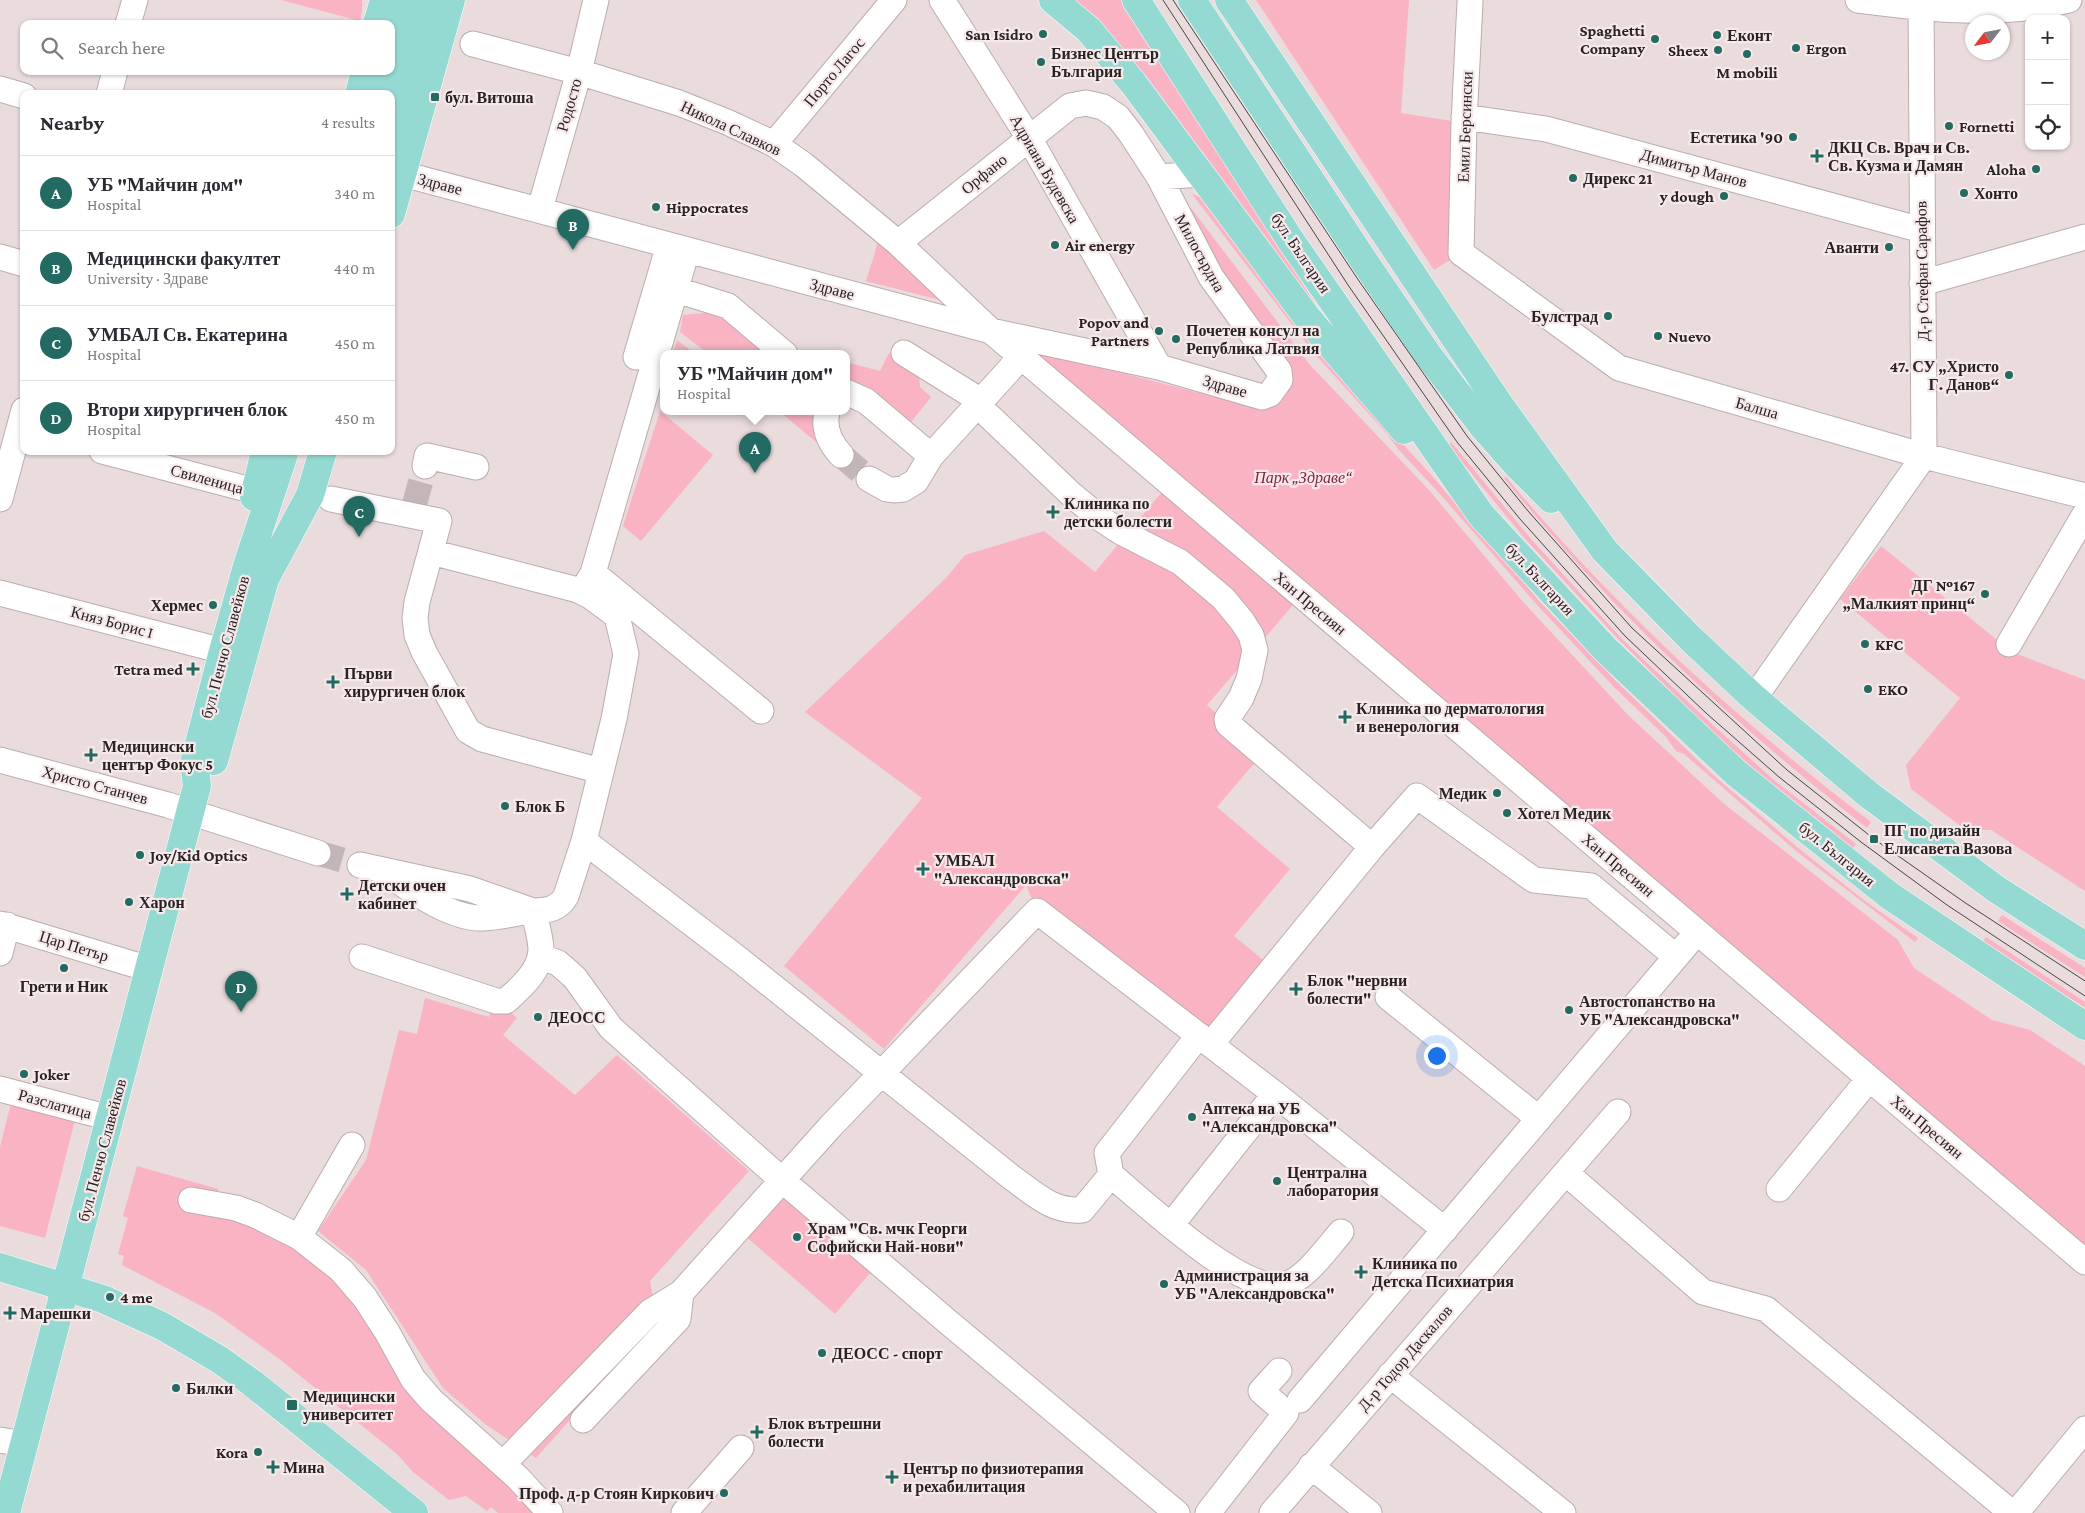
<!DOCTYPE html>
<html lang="en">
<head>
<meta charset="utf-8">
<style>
	body { margin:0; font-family:"Crimson Pro",serif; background:#f2f2f3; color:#2b2b33 }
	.controls { position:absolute; right:15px; top:15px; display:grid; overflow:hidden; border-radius:10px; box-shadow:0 1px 4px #0004 }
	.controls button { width:45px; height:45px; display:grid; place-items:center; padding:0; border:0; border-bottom:1px solid #e1e1e2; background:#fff; color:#2b2b33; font:25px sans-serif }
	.compass { position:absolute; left:1965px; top:15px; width:45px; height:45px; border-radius:50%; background:#fff; box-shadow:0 1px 4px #0004; rotate:238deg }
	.you { position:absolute; left:1436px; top:1055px; width:18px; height:18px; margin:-12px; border:4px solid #fff; border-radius:50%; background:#1a73e8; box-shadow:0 0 0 8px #1a73e833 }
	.badge { display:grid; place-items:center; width:32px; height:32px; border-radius:50%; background:#226a62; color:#fff; font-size:16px; font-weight:700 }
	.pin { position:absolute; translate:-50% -41px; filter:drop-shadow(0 1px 2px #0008) }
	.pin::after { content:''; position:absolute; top:26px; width:18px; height:15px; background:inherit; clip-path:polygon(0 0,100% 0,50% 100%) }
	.popup { position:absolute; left:660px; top:350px; width:190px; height:65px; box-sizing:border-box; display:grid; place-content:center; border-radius:10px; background:#fff; filter:drop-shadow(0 1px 4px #0005); font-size:16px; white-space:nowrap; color:#7c7c81 }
	.popup b { font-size:19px; color:#2b2b33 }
	.popup::after { content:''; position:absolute; left:50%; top:100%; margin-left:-10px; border:10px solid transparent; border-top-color:#fff }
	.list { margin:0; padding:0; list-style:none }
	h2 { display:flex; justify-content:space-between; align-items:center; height:65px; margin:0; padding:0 20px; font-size:21px }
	h2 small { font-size:16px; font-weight:400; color:#7c7c81 }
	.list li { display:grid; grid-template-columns:32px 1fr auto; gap:15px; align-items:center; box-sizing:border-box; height:75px; padding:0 20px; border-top:1px solid #e1e1e2 }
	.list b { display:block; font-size:19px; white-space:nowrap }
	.list p { margin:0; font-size:16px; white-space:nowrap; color:#7c7c81 }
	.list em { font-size:16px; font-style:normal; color:#7c7c81 }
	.icon { flex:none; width:28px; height:28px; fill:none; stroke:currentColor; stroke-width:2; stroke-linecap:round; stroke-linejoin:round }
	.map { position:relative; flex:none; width:2085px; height:1513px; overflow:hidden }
	.search { position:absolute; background:#fff; box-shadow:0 1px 4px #0004; left:20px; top:20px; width:375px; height:55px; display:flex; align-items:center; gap:12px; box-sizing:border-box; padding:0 18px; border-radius:10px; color:#7c7c81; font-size:19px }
	.panel { position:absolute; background:#fff; box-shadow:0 1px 4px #0004; left:20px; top:90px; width:375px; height:365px; border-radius:10px }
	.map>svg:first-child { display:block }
	.green { fill:#fab3c2 }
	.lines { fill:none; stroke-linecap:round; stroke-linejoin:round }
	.minor-tunnel { stroke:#c3b6b8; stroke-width:25; stroke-dasharray:25 12; stroke-linecap:butt }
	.minor-casing { stroke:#bbacaf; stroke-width:27 }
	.major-casing { stroke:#fff; stroke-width:29 }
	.minor { stroke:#fff; stroke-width:25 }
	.major { stroke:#94dad2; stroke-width:28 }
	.tram { stroke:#4a4445; stroke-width:1 }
	.poi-dot { fill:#226a62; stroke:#f7e8ea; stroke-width:2 }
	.labels { text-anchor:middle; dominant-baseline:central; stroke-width:4.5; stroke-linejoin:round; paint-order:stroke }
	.poi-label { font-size:16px; font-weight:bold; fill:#282324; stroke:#f7e8ea; text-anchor:start }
	.street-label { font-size:16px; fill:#282324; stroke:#f7e8ea }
	.park-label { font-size:16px; font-style:italic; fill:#832342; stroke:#f7e8ea }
</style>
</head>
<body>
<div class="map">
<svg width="2085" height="1513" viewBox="0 0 2085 1513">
	<rect width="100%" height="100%" fill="#eadbdd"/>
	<path class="green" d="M281,0h81v10l-2,11z
		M1064,0h60l197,313z
		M1256,0h153l-8,113 63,10 -3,130 -27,17z
		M1192,194l8,3 116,153 117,127 109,127 77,80 92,89 86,74 68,54 53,37 -3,4 -119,-91 -112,-97 -8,-3 -11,-15 -51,-49 -75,-80 -100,-114 -41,-44 -10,-14 -75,-83z
		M1191,208l119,157 119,125 95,113 105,113 94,87 175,137 16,28 78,52 38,10 55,36v185l-1063,-904 231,60 30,-12 -99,-182z
		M879,239l80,66 -93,-24z
		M714,312l17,10 40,32h-62l-29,-22 3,-17z
		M677,340l18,14h-22z
		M889,353l20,9 10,11 1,14 11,10 -23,29 -62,-43v-21l34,9z
		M660,411l53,44 -72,86 -18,-15z
		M780,412h37l11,40z
		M1451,442l80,97 91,100 81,77 72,65 81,63 -4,5 -81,-64 -71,-65 -80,-79 -93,-100 -79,-96z
		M1506,477c107,129 232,244 365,345l-4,6c-133,-104 -257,-219 -363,-350z
		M1162,492l131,113 -86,100 55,49 -45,53 73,62 -56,67 39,32 -62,76 -174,-133 -11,-26 -142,164 -100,-83 138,-168 -117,-86 141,-134 19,-23 79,-24 51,41z
		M1881,546l131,106 73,28v211l-94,-61h-25l-55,-41 -5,-24 54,-67 -120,-99z
		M2002,915l83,53v9l-87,-56z
		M1986,937l99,65v6l-102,-66z
		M425,998l64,19 4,-13 11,3 13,11 -14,17 72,60 42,-40 132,116 -99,110 7,41 -121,136 -51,-34 -42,-36 -77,-118 -48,-39 48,-71 33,-130 18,4z
		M11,1103l64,17 -30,118 -45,-12v-79z
		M137,1166l81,23 -2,25 34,9 55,31 46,39 185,220h-38l-7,-6 -4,4 -21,-15 -17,4 -36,-28 -16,-18 -119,-96 -63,-45 -93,-48 2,-9 -6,-2 10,-36 -5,-2z
		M783,1185l93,81 -41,48 -93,-81z"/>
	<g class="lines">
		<path class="minor-tunnel" d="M841,455l28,24
			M414,506l11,-40
			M318,853l42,12"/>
		<defs>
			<path id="minor" d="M942,0l87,138 130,229
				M1858,0c70,9 142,18 211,0
				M1470,2l-6,121 -3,130 158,115 305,88 161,40
				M128,24l7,-24
				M473,44l106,28 100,31 48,19 47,22 30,21 94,78 93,88 1094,931
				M0,89l24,7
				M109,94l6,-23
				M1464,117l82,12 376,101
				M774,144l120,-144
				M403,174l588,157 168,36 103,30 8,-3 10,-14 -1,-9 -68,-94 -52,-100 -28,-43 -13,-17 -15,-10 -17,-4 -16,3 -172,137
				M1159,177l42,-3
				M540,209l39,-137 17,-72
				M0,257l24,7
				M1922,283l163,-46
				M677,290l51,16 57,48
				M904,353l77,48
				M636,357l33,-112
				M846,392l20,9 65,55
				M827,412c-4,16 3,31 14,43
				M989,416l83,79 29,24 20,13 59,30 43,36 19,23 9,14 4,15 -6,29 -8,19 -14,21 1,5 144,123
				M102,451l152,40
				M425,466l2,-10 49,11
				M869,479l18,10 7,1 9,-1 13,-8 15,-25 90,-99
				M0,499l24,-89
				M331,499l108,22 -22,81 -2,16 2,17 7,17 44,79 14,8 119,32
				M593,573l168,138
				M582,592l11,-19 94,-323
				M0,593l223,58
				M2009,644l76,-130
				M1754,698l170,-242 -3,-456
				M0,760l168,45 150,48
				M584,841l157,120 270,216c24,17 41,35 71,33l29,-35c33,27 131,120 173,110 21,-5 43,-37 57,-53
				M360,865l110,24 60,21
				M385,872c26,18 67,48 99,46 14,-1 28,-4 42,-6 17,-2 31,0 40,-16l18,-55 30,-122 12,-65 -9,-38 -27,-20 -12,-6 -147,-38
				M0,924l149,45
				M0,953l7,-28
				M540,956l18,7 7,6 10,9 36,50 171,152 166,142 229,191
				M362,957l134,44h10c14,-13 34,-29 35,-51 0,-12 -5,-26 -7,-39
				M1388,997l151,122
				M1211,1044l161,-197 45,-51 117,84 57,6 84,70
				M0,1089l110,29
				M1566,1173l137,119 63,17 246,204
				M1111,1175l-4,-22 92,-118
				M1779,1189l90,-110
				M191,1200l45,8 19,7 44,22 42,33 24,28 22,34 26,47 18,21 87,78 32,35
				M1171,1225l104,-131
				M299,1237l53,-92
				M1390,1375l173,138
				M1300,1400l387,-456
				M583,1420l95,-101 3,-26 149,-166 207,-216 238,183 170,136
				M0,1440l24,4
				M503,1464l147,-152 31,-19
				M1311,1466l58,47
				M684,1513l57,-65
				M1208,1513l78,-100 -25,-22 18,-20
				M1272,1513l346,-401
				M2016,1513l69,-84"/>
			<path id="major" d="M1053,0l36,30 44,53 176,237 95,110
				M1136,0l153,238 192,277 124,134 131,124 154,123 195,130
				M1192,0l176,267 60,88 56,73 32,36 35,35
				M1229,0l270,404 106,147 86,88 63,59 115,97 127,94 89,57
				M377,24l7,-24
				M391,57l15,-57
				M359,94l6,-23
				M381,94l6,-23
				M391,135l37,-135
				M391,214l60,-214
				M254,497l11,-46
				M214,761l51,-182 45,-84 13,-44
				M0,1267l103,32 59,27 58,34 32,23 162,130
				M6,1513l191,-727 -3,-23 29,-112 24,-85 38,-115"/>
		</defs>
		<use href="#minor" class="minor-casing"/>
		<use href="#major" class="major-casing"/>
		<use href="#minor" class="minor"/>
		<use href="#major" class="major"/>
		<path class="tram" d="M1163,0l185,285 109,157 63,77 105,117 81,77 73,64 82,65 86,63 138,91
			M1173,0l184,278 110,158 61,75 104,117 155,142 87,69 90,63 121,79"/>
	</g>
	<g class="poi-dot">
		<circle cx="1043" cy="34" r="5"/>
		<circle cx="1717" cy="35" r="5"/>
		<circle cx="1655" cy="39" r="5"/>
		<circle cx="1796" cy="48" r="5"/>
		<circle cx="1718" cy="50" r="5"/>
		<circle cx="1747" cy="54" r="5"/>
		<circle cx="1041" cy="62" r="5"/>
		<rect x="430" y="92" width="10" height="10" rx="2.5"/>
		<circle cx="1949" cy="126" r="5"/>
		<circle cx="1793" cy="137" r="5"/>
		<path d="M1814.5 148.5h5v5h5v5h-5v5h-5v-5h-5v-5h5z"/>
		<circle cx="2036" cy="169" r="5"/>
		<circle cx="1573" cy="178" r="5"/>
		<circle cx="1964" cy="193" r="5"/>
		<circle cx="1724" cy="196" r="5"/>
		<circle cx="656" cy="207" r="5"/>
		<circle cx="1055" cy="245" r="5"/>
		<circle cx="1889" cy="247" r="5"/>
		<circle cx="1608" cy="316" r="5"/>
		<circle cx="1159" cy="331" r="5"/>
		<circle cx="1658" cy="336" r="5"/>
		<circle cx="1176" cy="339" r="5"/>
		<circle cx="2009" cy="375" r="5"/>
		<path d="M1050.5 504.5h5v5h5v5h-5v5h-5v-5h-5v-5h5z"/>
		<circle cx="1985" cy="594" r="5"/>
		<circle cx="213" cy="605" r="5"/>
		<circle cx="1865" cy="644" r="5"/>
		<path d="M190.5 661.5h5v5h5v5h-5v5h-5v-5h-5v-5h5z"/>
		<path d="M330.5 674.5h5v5h5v5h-5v5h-5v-5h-5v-5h5z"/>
		<circle cx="1868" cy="689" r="5"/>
		<path d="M1342.5 709.5h5v5h5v5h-5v5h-5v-5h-5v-5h5z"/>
		<path d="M88.5 747.5h5v5h5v5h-5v5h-5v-5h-5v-5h5z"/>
		<circle cx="1497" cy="793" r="5"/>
		<circle cx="505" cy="806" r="5"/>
		<circle cx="1507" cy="813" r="5"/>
		<rect x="1869" y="834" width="10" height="10" rx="2.5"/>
		<circle cx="140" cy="855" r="5"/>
		<path d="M920.5 861.5h5v5h5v5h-5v5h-5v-5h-5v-5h5z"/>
		<path d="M344.5 886.5h5v5h5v5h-5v5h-5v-5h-5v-5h5z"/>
		<circle cx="129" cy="902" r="5"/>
		<circle cx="64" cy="968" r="5"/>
		<path d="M1293.5 981.5h5v5h5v5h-5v5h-5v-5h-5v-5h5z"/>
		<circle cx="1569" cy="1010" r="5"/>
		<circle cx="538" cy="1017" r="5"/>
		<circle cx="24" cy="1074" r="5"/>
		<circle cx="1192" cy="1117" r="5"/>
		<circle cx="1277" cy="1181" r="5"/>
		<circle cx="797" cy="1237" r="5"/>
		<path d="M1358.5 1264.5h5v5h5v5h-5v5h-5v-5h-5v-5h5z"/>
		<circle cx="1164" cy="1284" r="5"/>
		<circle cx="110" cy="1297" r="5"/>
		<path d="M7.5 1305.5h5v5h5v5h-5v5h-5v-5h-5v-5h5z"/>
		<circle cx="822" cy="1353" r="5"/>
		<circle cx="176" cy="1388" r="5"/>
		<rect x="286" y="1399" width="12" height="12" rx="2.5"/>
		<path d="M754.5 1424.5h5v5h5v5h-5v5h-5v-5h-5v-5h5z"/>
		<circle cx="258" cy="1452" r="5"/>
		<path d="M270.5 1459.5h5v5h5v5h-5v5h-5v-5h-5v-5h5z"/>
		<path d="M889.5 1469.5h5v5h5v5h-5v5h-5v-5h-5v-5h5z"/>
		<circle cx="724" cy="1493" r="5"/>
	</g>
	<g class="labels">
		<g class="poi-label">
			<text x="1645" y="30" text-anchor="end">Spaghetti<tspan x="1645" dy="18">Company</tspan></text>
			<text x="1033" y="34" text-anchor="end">San Isidro</text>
			<text x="1727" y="35">Еконт</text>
			<text x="1806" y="48">Ergon</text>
			<text x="1708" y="50" text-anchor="end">Sheex</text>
			<text x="1051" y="53">Бизнес Център<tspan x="1051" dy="18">България</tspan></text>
			<text x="1747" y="72" text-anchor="middle">M mobili</text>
			<text x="445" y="97">бул. Витоша</text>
			<text x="1959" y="126">Fornetti</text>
			<text x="1783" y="137" text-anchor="end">Естетика '90</text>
			<text x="1828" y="147">ДКЦ Св. Врач и Св.<tspan x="1828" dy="18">Св. Кузма и Дамян</tspan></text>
			<text x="2026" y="169" text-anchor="end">Aloha</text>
			<text x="1583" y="178">Дирекс 21</text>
			<text x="1974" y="193">Хонто</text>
			<text x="1714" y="196" text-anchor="end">y dough</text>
			<text x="666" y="207">Hippocrates</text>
			<text x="1065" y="245">Air energy</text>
			<text x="1879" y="247" text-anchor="end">Аванти</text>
			<text x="1598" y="316" text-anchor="end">Булстрад</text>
			<text x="1149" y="322" text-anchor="end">Popov and<tspan x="1149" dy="18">Partners</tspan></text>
			<text x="1186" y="330">Почетен консул на<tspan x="1186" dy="18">Република Латвия</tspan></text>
			<text x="1668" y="336">Nuevo</text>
			<text x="1999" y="366" text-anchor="end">47. СУ „Христо<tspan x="1999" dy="18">Г. Данов“</tspan></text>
			<text x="1064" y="503">Клиника по<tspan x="1064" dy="18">детски болести</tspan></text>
			<text x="1975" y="585" text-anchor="end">ДГ №167<tspan x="1975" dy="18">„Малкият принц“</tspan></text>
			<text x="203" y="605" text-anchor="end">Хермес</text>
			<text x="1875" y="644">KFC</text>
			<text x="183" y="669" text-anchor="end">Tetra med</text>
			<text x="344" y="673">Първи<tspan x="344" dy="18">хирургичен блок</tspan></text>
			<text x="1878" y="689">EKO</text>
			<text x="1356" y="708">Клиника по дерматология<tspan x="1356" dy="18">и венерология</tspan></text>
			<text x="102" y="746">Медицински<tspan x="102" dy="18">център Фокус 5</tspan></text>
			<text x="1487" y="793" text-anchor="end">Медик</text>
			<text x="515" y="806">Блок Б</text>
			<text x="1517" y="813">Хотел Медик</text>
			<text x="1884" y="830">ПГ по дизайн<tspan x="1884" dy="18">Елисавета Вазова</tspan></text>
			<text x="150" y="855">Joy/Kid Optics</text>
			<text x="934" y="860">УМБАЛ<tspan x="934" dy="18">"Александровска"</tspan></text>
			<text x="358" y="885">Детски очен<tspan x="358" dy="18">кабинет</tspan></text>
			<text x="139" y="902">Харон</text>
			<text x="1307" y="980">Блок "нервни<tspan x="1307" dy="18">болести"</tspan></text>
			<text x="64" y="986" text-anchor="middle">Грети и Ник</text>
			<text x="1579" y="1001">Автостопанство на<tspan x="1579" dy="18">УБ "Александровска"</tspan></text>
			<text x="548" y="1017">ДЕОСС</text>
			<text x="34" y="1074">Joker</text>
			<text x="1202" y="1108">Аптека на УБ<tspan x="1202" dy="18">"Александровска"</tspan></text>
			<text x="1287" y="1172">Централна<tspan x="1287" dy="18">лаборатория</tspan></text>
			<text x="807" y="1228">Храм "Св. мчк Георги<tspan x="807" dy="18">Софийски Най-нови"</tspan></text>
			<text x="1372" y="1263">Клиника по<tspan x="1372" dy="18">Детска Психиатрия</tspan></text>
			<text x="1174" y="1275">Администрация за<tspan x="1174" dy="18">УБ "Александровска"</tspan></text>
			<text x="120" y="1297">4 me</text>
			<text x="20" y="1313">Марешки</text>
			<text x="832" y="1353">ДЕОСС - спорт</text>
			<text x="186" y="1388">Билки</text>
			<text x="303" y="1396">Медицински<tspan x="303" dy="18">университет</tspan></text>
			<text x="768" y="1423">Блок вътрешни<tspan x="768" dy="18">болести</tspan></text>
			<text x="248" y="1452" text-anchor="end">Kora</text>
			<text x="283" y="1467">Мина</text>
			<text x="903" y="1468">Център по физиотерапия<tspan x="903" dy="18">и рехабилитация</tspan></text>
			<text x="714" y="1493" text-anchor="end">Проф. д-р Стоян Киркович</text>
		</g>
		<g class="street-label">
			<text transform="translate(834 72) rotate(-50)">Порто Лагос</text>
			<text transform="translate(569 105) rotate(-74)">Родосто</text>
			<text transform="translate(1465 127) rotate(-88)">Емил Берсински</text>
			<text transform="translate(731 128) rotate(25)">Никола Славков</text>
			<text transform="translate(1694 168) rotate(15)">Димитър Манов</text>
			<text transform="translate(1045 169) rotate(60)">Адриана Будевска</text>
			<text transform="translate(984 174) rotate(-39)">Орфано</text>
			<text transform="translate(440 184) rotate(15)">Здраве</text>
			<text transform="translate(1200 253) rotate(61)">Милосърдна</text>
			<text transform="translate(1301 253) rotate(56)">бул. България</text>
			<text transform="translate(1922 271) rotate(-91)">Д-р Стефан Сарафов</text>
			<text transform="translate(832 289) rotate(15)">Здраве</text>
			<text transform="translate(1225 386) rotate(16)">Здраве</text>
			<text transform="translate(1757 408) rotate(16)">Балша</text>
			<text transform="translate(207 479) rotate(15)">Свиленица</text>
			<text transform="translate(1540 579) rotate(47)">бул. България</text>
			<text transform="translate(1310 603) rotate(40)">Хан Пресиян</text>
			<text transform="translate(112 622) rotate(15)">Княз Борис I</text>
			<text transform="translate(225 647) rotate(-75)">бул. Пенчо Славейков</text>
			<text transform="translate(95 785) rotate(15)">Христо Станчев</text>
			<text transform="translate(1837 854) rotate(39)">бул. България</text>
			<text transform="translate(1618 865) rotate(40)">Хан Пресиян</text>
			<text transform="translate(74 946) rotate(17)">Цар Петър</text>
			<text transform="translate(55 1104) rotate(15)">Разслатица</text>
			<text transform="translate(1927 1127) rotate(40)">Хан Пресиян</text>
			<text transform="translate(102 1150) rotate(-75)">бул. Пенчо Славейков</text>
			<text transform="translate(1405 1358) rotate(-49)">Д-р Тодор Даскалов</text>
		</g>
		<g class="park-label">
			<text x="1303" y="477">Парк „Здраве“</text>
		</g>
	</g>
</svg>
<div class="controls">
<button>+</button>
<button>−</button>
<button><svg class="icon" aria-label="locate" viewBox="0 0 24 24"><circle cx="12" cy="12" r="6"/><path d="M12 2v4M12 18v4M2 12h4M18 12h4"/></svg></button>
</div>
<svg class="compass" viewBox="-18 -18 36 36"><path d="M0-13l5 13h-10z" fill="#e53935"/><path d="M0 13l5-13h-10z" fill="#7c7c81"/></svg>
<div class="you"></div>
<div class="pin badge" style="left:755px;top:473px">A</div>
<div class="popup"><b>УБ &quot;Майчин дом&quot;</b>Hospital</div>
<div class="pin badge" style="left:573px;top:250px">B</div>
<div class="pin badge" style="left:359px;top:537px">C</div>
<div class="pin badge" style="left:241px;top:1012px">D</div>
<div class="search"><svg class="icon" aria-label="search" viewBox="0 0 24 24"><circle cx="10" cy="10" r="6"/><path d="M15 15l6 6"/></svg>Search here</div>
<section class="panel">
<h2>Nearby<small>4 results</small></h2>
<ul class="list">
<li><span class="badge">A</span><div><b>УБ &quot;Майчин дом&quot;</b><p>Hospital</p></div><em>340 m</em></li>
<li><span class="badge">B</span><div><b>Медицински факултет</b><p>University · Здраве</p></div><em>440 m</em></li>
<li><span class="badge">C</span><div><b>УМБАЛ Св. Екатерина</b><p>Hospital</p></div><em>450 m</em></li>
<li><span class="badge">D</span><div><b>Втори хирургичен блок</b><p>Hospital</p></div><em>450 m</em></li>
</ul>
</section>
</div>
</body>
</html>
